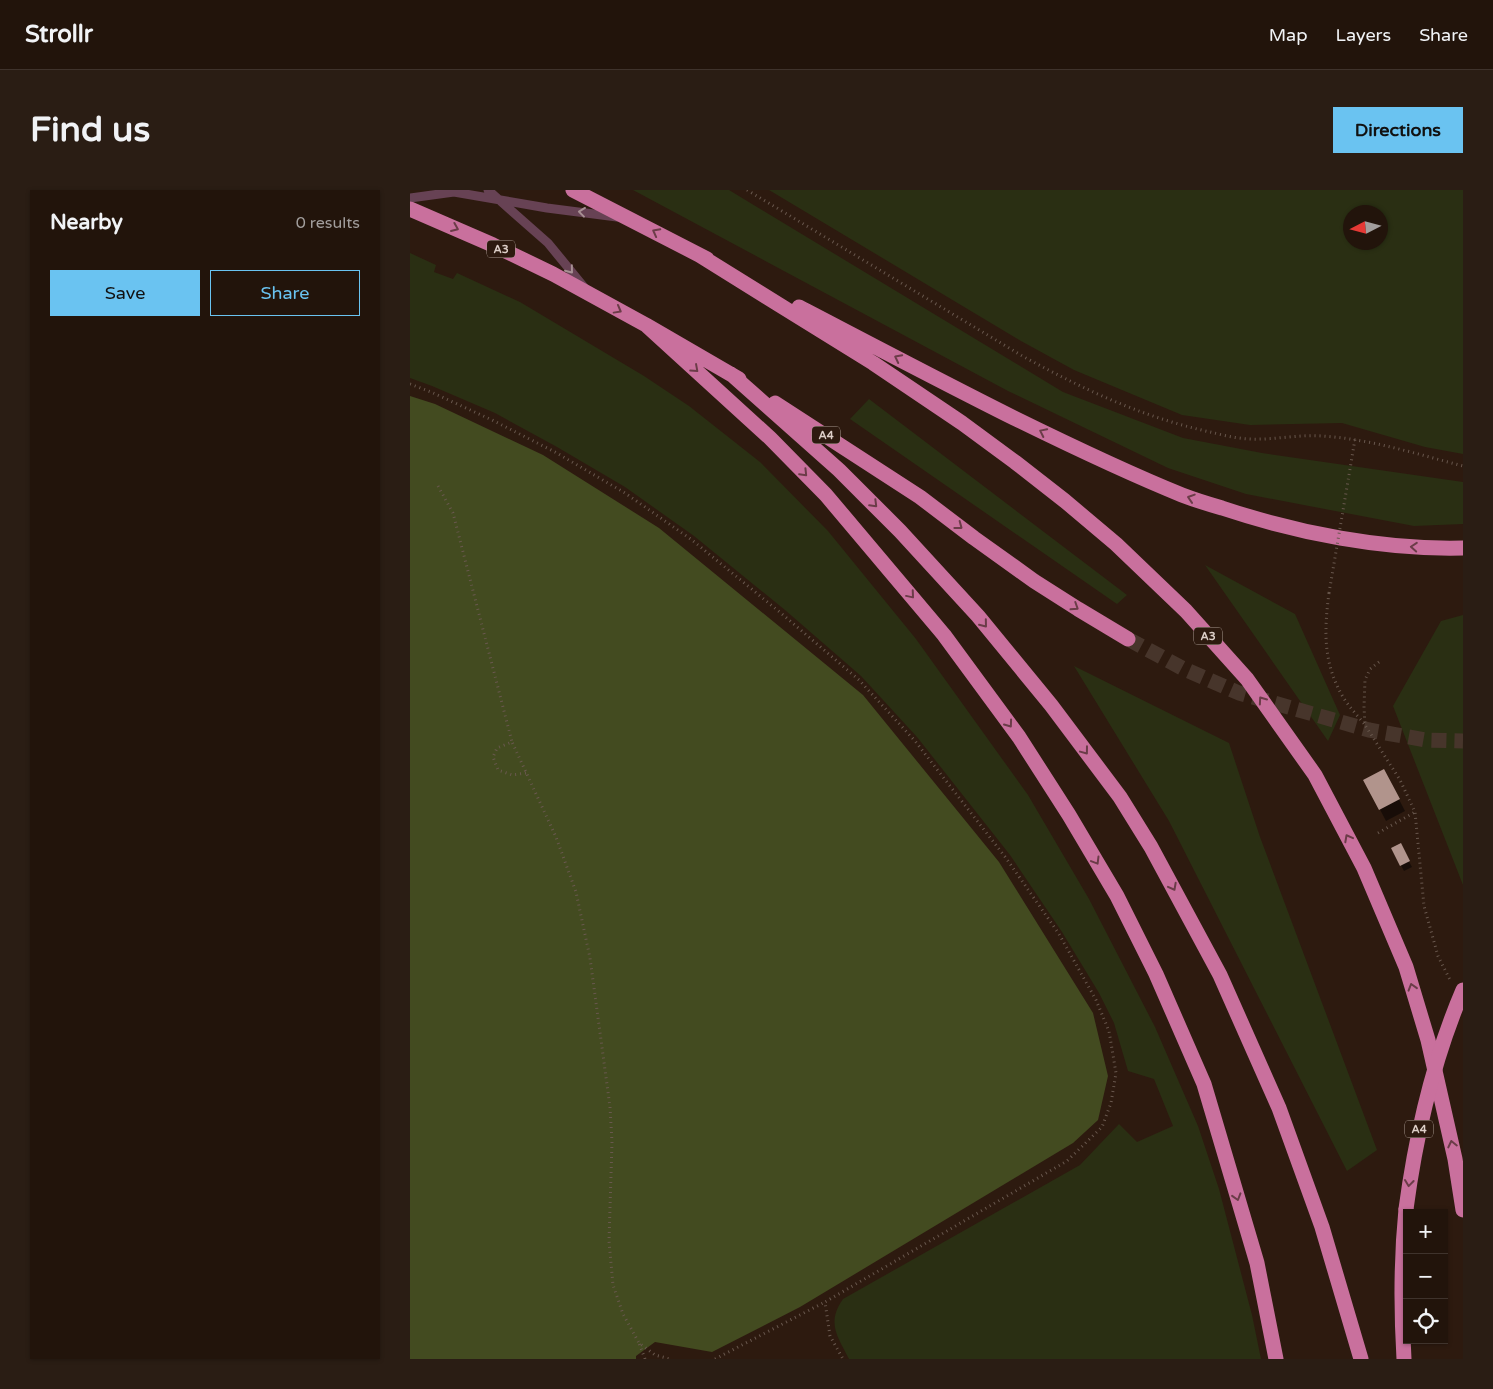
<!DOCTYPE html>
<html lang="en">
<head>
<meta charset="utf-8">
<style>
	body { margin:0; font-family:"Varela Round",sans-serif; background:#2a1d14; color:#f1f3f6 }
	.controls { position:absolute; right:15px; bottom:15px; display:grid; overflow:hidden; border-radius:0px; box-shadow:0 1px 4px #0004 }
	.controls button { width:45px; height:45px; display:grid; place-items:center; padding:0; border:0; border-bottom:1px solid #3f332c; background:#22140b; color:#f1f3f6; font:25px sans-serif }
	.compass { position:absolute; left:933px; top:15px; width:45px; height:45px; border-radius:50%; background:#22140b; box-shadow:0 1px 4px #0004; rotate:264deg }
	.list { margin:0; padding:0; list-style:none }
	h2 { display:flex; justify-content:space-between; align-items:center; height:65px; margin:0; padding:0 20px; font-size:21px }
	h2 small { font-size:16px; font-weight:400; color:#a29e9d }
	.actions { display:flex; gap:10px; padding:15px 20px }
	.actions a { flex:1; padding:11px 0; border:1px solid #6ac3f1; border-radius:0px; text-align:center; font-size:18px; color:#6ac3f1 }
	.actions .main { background:#6ac3f1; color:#111 }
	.icon { flex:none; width:28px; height:28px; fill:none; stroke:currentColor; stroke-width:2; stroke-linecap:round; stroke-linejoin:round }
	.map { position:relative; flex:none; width:1053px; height:1169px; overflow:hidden; border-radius:0px }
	header { display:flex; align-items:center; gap:30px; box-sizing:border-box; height:70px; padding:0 25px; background:#22140b; border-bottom:1px solid #3f332c }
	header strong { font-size:24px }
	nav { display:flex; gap:28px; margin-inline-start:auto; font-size:18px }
	.intro { display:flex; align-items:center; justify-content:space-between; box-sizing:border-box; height:120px; padding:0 30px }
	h1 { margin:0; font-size:35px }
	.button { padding:12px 22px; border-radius:0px; background:#6ac3f1; color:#111; font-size:18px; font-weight:700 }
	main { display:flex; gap:30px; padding:0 30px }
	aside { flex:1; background:#22140b; border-radius:0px; box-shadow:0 1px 4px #0004 }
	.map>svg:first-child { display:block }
	.green { fill:#2a2f13; fill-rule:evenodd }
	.forest { fill:#434b20 }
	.shadow { fill:#0007 }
	.building { fill:#b1948c }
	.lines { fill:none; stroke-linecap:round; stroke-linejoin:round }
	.highway-tunnel { stroke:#47352b; stroke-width:15; stroke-dasharray:15 8; stroke-linecap:butt }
	.path { stroke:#69584e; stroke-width:3; stroke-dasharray:1 4; stroke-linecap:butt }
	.lane { stroke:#674254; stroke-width:9 }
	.highway { stroke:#c9709d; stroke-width:15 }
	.path-bridge { stroke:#69584e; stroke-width:3; stroke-dasharray:1 4; stroke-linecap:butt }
	.highway-bridge { stroke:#c9709d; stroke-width:15 }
	.oneway { stroke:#a89094 }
	.oneway2 { stroke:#6b3c48 }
	.labels { text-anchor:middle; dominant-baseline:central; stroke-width:5; stroke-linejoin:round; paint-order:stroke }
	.shield { fill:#2d1a0f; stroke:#a89990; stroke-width:1 }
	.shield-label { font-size:11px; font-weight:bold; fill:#ddcfc8 }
</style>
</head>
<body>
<header>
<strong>Strollr</strong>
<nav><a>Map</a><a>Layers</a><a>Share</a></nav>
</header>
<div class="intro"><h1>Find us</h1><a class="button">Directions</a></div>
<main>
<aside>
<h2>Nearby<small>0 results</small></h2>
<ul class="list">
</ul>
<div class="actions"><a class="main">Save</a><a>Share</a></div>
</aside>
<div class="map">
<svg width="1053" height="1169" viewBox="0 0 1053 1169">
	<rect width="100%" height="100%" fill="#2d1a0f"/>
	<path class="green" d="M223,0h96l334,202 120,46 79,15 201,29v42l-49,2 -168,-32 -78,-26 -160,-77z
		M359,0h694v264l-38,-7 -83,-24 -92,2 -68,-10 -108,-45 -53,-29zM941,22h30v30h-30z
		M0,63l26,12 -2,7 19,7 4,-6 63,29 124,74 45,30 71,56 68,69 88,108 112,156 61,104 66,128 43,99 21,63 33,126 9,44h-412c-11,-22 -23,-36 -6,-60l237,-134 39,-41 18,18 36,-16 -19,-47 -26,-8 -14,-48 -15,-30 -37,-61 -52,-77 -93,-118 -56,-61 -76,-66 -91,-74 -69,-49 -68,-40 -62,-34 -63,-27 -22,-8z
		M459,209l258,196 -10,9 -267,-185z
		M795,375l90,49 45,101 -12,26z
		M1053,425v270l-70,-179 48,-85z
		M664,476l155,77 31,94 117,313 -30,21 -178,-350z"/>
	<path class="forest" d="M0,206l25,8 108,51 116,73 204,167 136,167 94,151 15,63 -10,44 -25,23 -273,164 -88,45 -57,-10 -19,14v3h-226z"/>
	<path class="shadow" d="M955,591l25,1 15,29 -19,10z
		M990,655l12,22 -8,4 -12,-22z"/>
	<path class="building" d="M974,579l16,30 -21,11 -16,-30z
		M991,653l9,18 -10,5 -9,-18z"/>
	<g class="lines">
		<path class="highway-tunnel" d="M718,449l54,29 57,25 130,37 57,10 37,1"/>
		<path class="path" d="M337,0l277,167c61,33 118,60 186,75 9,2 19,5 29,6 28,4 56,-4 83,-2 48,3 95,18 141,30
			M0,194l21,8 61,28 63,32 70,41 67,47 90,74 77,66 56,61 91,117 53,76 37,66 13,31 7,42 -5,30 -9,24 -35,34 -242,141 5,34 13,23
			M939,285l6,-36
			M28,296l15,27 59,229
			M919,403c-5,38 -6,70 14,104 6,10 15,19 22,28
			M969,472l-9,7 -5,11 -1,27 1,18 35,55 15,32 9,94 14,50 12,24
			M116,583l-14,2 -14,-5 -5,-13 4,-9 15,-6 44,95 20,55 14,66 20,149 2,35 -3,99 4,44 10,29 16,29
			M968,643l37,-21
			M235,1169l-6,-16 16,12 15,4
			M305,1169l110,-57"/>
		<path class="lane" d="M78,0l60,53 36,44
			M0,8l44,-6 93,16 70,9"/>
		<path class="highway" d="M163,0l134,69
			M0,19l83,36 60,29 93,51 93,54
			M289,65l174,108 89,60 53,39 50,39 51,43 70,67 61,68 68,96 49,93 42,99 22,73 27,119 8,51
			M389,117c71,37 143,75 215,111 55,27 111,54 168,77 13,5 26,9 40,13 75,25 161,42 241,40
			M236,135l124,113 56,57 118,140 75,102 50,78 48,81 39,78 48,110 53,179 19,96
			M321,184l108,96 61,61 78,85 73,89 69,92 31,50 69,128 59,133 43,119 39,132
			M365,213l145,94 54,41 60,43 44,28 50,30
			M994,1169c-3,-50 -3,-100 2,-150"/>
		<path class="path-bridge" d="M919,403l20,-118"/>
		<path class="highway-bridge" d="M996,1019c10,-75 27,-149 57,-219"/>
	</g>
	<defs><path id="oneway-chevron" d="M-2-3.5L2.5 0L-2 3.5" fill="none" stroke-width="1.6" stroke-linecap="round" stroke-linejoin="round" transform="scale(1.25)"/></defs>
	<g class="oneway">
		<use href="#oneway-chevron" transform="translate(172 22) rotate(-173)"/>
		<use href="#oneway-chevron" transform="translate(160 80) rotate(51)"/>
	</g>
	<g class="oneway2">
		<use href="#oneway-chevron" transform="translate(45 38) rotate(23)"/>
		<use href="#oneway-chevron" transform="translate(246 42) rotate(-152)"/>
		<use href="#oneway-chevron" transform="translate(208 120) rotate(29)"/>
		<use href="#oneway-chevron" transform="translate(488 168) rotate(-153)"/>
		<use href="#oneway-chevron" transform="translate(285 179) rotate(42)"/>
		<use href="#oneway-chevron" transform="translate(633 242) rotate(-154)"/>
		<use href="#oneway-chevron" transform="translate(394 283) rotate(46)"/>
		<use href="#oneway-chevron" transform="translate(781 308) rotate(-162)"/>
		<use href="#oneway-chevron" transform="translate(464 314) rotate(45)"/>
		<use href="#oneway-chevron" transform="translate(549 336) rotate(37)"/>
		<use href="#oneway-chevron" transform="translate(1004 357) rotate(-176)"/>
		<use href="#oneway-chevron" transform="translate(501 405) rotate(50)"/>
		<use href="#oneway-chevron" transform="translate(665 417) rotate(33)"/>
		<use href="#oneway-chevron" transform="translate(574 434) rotate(51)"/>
		<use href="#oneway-chevron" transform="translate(852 510) rotate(-125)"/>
		<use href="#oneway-chevron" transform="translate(599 534) rotate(54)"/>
		<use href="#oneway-chevron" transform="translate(675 561) rotate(53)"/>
		<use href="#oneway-chevron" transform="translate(938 648) rotate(-118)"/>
		<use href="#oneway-chevron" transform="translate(686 671) rotate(59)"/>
		<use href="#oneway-chevron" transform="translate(763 697) rotate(62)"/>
		<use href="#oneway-chevron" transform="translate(1002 797) rotate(-107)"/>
		<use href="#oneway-chevron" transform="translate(1042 954) rotate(-103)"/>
		<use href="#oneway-chevron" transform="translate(999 993) rotate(97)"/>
		<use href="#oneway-chevron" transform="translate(827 1007) rotate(73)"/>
	</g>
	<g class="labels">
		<g class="shield">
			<rect x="77" y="50.5" width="28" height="17" rx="4"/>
			<rect x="402" y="236.5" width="28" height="17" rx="4"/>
			<rect x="784" y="437.5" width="28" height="17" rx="4"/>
			<rect x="995" y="930.5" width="28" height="17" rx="4"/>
		</g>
		<g class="shield-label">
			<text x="91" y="59">A3</text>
			<text x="416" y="245">A4</text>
			<text x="798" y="446">A3</text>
			<text x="1009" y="939">A4</text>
		</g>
	</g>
</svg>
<div class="controls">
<button>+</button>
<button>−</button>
<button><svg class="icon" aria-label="locate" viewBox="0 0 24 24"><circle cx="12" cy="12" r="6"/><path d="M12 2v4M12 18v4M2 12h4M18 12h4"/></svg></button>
</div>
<svg class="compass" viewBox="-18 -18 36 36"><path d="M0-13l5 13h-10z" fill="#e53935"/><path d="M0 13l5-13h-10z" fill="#a29e9d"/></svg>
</div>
</main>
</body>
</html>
